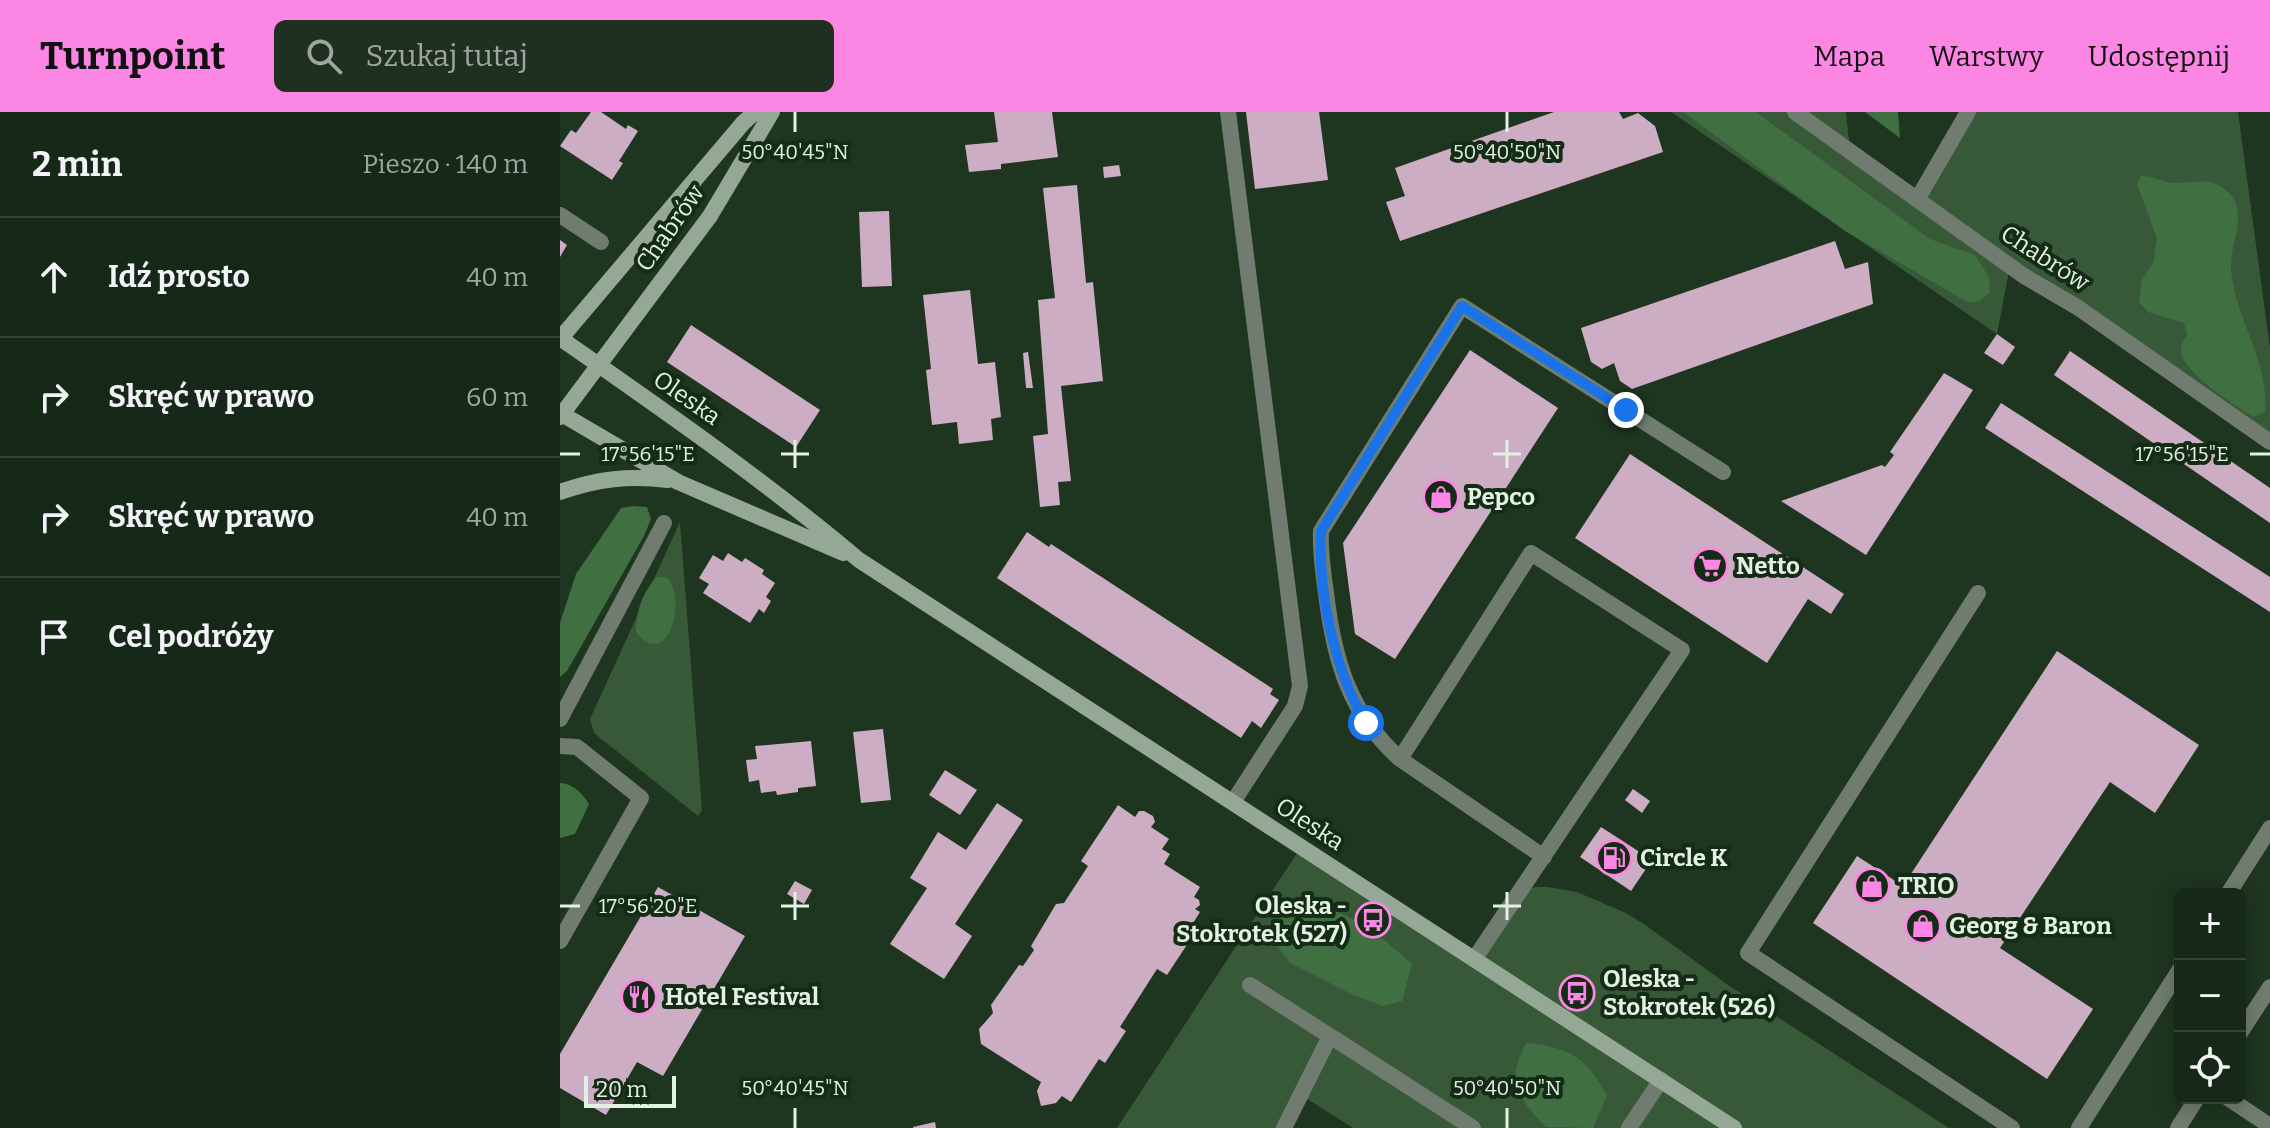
<!DOCTYPE html>
<html lang="pl">
<head>
<meta charset="utf-8">
<style>
	body { margin:0; font-family:Bitter,serif; background:#1f3020; color:#f1f3f6 }
	.controls { position:absolute; right:24px; bottom:24px; display:grid; overflow:hidden; border-radius:12px; box-shadow:0 4px 20px #0003 }
	.controls button { width:72px; height:72px; display:grid; place-items:center; padding:0; border:0; border-bottom:2px solid #354436; background:#162817; color:#f1f3f6; font:40px sans-serif }
	.scale { position:absolute; left:24px; bottom:20px; width:92px; box-sizing:border-box; padding-left:8px; border:4px solid #e2f1e2; border-top:0; font-size:22px; line-height:28px; white-space:nowrap; color:#e2f1e2; -webkit-text-stroke:6px #142b15; paint-order:stroke }
	.stop { position:absolute; width:24px; height:24px; margin:-18px; border:6px solid #1a73e8; border-radius:50%; background:#fff }
	.stop.end { background:#1a73e8; border-color:#fff; box-shadow:0 2px 8px #0008 }
	.list { margin:0; padding:0; list-style:none }
	h2 { display:flex; justify-content:space-between; align-items:center; height:104px; margin:0; padding:0 32px; font-size:34px }
	h2 small { font-size:26px; font-weight:400; color:#9ea6a1 }
	.list li { display:grid; grid-template-columns:52px 1fr auto; gap:24px; align-items:center; box-sizing:border-box; height:120px; padding:0 32px; border-top:2px solid #354436 }
	.list b { display:block; font-size:30px; white-space:nowrap }
	.list em { font-size:26px; font-style:normal; color:#9ea6a1 }
	.icon { flex:none; width:44px; height:44px; fill:none; stroke:currentColor; stroke-width:2; stroke-linecap:round; stroke-linejoin:round }
	.map { position:relative; flex:none; width:1710px; height:1016px; overflow:hidden }
	header { display:flex; align-items:center; gap:48px; box-sizing:border-box; height:112px; padding:0 40px; background:#fc86e3; color:#111 }
	header strong { font-size:38px }
	nav { display:flex; gap:44px; margin-inline-start:auto; font-size:28px }
	.search { width:560px; height:72px; background:#1f3020; display:flex; align-items:center; gap:20px; box-sizing:border-box; padding:0 28px; border-radius:12px; color:#9ea6a1; font-size:30px }
	main { display:flex }
	aside { flex:1; background:#162817 }
	.map>svg:first-child { display:block }
	.green { fill:#375938 }
	.forest { fill:#406f41 }
	.building { fill:#cdadc4 }
	.lines { fill:none; stroke-linecap:round; stroke-linejoin:round }
	.lane { stroke:#707c70; stroke-width:16 }
	.street { stroke:#707c70; stroke-width:16 }
	.secondary { stroke:#95a895; stroke-width:16 }
	.route { stroke:#1a73e8; stroke-width:10 }
	.ticks { fill:none; stroke:#e2f1e2; stroke-width:3 }
	.labels { text-anchor:middle; dominant-baseline:central; stroke-width:8; stroke-linejoin:round; paint-order:stroke }
	.street-label { font-size:24px; fill:#e2f1e2; stroke:#142b15 }
	.poi-label { font-size:24px; font-weight:bold; fill:#e2f1e2; stroke:#142b15; text-anchor:start }
	.ticks-label { font-size:20px; text-anchor:middle; fill:#e2f1e2; stroke:#142b15; stroke-width:8; stroke-linejoin:round; paint-order:stroke }
</style>
</head>
<body>
<header>
<strong>Turnpoint</strong>
<div class="search"><svg class="icon" aria-label="search" viewBox="0 0 24 24"><circle cx="10" cy="10" r="6"/><path d="M15 15l6 6"/></svg>Szukaj tutaj</div>
<nav><a>Mapa</a><a>Warstwy</a><a>Udostępnij</a></nav>
</header>
<main>
<aside>
<h2>2 min<small>Pieszo · 140 m</small></h2>
<ul class="list">
<li><svg class="icon" aria-label="ahead" viewBox="0 0 24 24"><path d="M12 20V5M6 11l6-6 6 6"/></svg><div><b>Idź prosto</b></div><em>40 m</em></li>
<li><svg class="icon" aria-label="right" viewBox="0 0 24 24"><path d="M7 20v-9h11M14 6l5 5-5 5"/></svg><div><b>Skręć w prawo</b></div><em>60 m</em></li>
<li><svg class="icon" aria-label="right" viewBox="0 0 24 24"><path d="M7 20v-9h11M14 6l5 5-5 5"/></svg><div><b>Skręć w prawo</b></div><em>40 m</em></li>
<li><svg class="icon" aria-label="arrive" viewBox="0 0 24 24"><path d="M6 21V4h12l-3 4 3 4H6"/></svg><div><b>Cel podróży</b></div></li>
</ul>
</aside>
<div class="map">
<svg width="1710" height="1016" viewBox="0 0 1710 1016">
	<rect width="100%" height="100%" fill="#1e351f"/>
	<path class="green" d="M1111,0h175l4,38 68,48 50,-86h270l32,236v94l-259,-181 -14,73z
		M120,410l22,288 -4,6 -104,-83 -4,-14z
		M741,735l174,111 44,-65 16,-6h13l29,5 49,21 18,11 84,61 221,143h-596l-52,-33 -17,33h-167z"/>
	<path class="forest" d="M1123,0h73l174,127 45,16 14,22 1,15 -10,9 -11,2 -124,-72z
		M1305,0h33l2,26z
		M1581,64c13,0 24,7 36,7 19,0 36,-7 52,10 20,20 0,53 2,77 4,48 39,93 34,142l-12,5c-17,-11 -76,-47 -72,-70 0,-4 4,-8 6,-12l-3,-12 -36,-11 -9,-10 3,-22 11,-17 4,-25 -20,-54z
		M73,394l14,1 4,12 -7,17 -77,135 -7,6v-54l16,-49 45,-66z
		M96,465l12,1c19,25 -1,93 -32,54 1,-23 5,-36 20,-55z
		M0,671c14,1 21,9 29,21l-14,30 -15,4z
		M728,787c47,3 90,33 124,65l-10,37 -19,5 -32,-12 -61,-31 -12,-16 -5,-24z
		M966,931c43,4 61,14 81,53l-14,32 -47,-1c-27,-28 -41,-45 -20,-84z"/>
	<path class="building" d="M31,0h10l25,17 2,-4 10,6 -19,30 4,2 -11,17 -52,-34 11,-16 5,3z
		M434,0h58l6,45 -57,7v5l-32,3 -4,-27 33,-3z
		M686,0h73l9,68 -73,9z
		M994,0h65l4,7 15,-6 17,13 8,26 -263,89 -14,-39 19,-6 -10,-28z
		M559,53l2,11 -17,2 -1,-11z
		M517,73l9,98 7,-1 10,99 -42,5 10,95 -13,1 2,23 -20,2 -7,-71 15,-2 -10,-134 17,-2 -12,-110z
		M329,99l3,75 -30,1 -3,-75z
		M0,128l7,5 -7,12z
		M1275,129l10,28 23,-7 5,42 -241,85 -12,-8 -6,-18 -12,6 -11,-7 -10,-34z
		M410,178l8,74 17,-2 6,55 -10,2 2,21 -34,4 -2,-22 -25,3 -6,-55 5,-1 -8,-74z
		M131,213l129,85 -24,37 -129,-85z
		M1437,222l18,13 -12,18 -19,-12z
		M910,238l88,58 -163,251 -40,-25 -12,-91z
		M1510,239l200,137v35l-216,-148z
		M468,240l5,36h-7l-3,-35z
		M1384,261l29,17 -107,165 -85,-54 101,-36 3,2 9,-12 -4,-3z
		M1441,291l269,174v35l-285,-184z
		M1070,342l214,140 -13,20 -23,-15 -41,64 -192,-125z
		M467,420l22,15 2,-3 222,145 -3,5 9,6 -18,28 -9,-7 -11,17 -244,-160z
		M168,441l14,9 3,-4 19,12 -2,4 13,9 -9,14 5,4 -7,12 -5,-4 -9,14 -47,-30 6,-9 -10,-6 14,-23 10,6z
		M1497,539l142,94 -44,68 -45,-31 -110,166 93,61 -46,70 -234,-156 44,-67 46,30z
		M323,617l8,71 -30,3 -8,-71z
		M251,629l5,45 -18,2v4l-21,3 -1,-4 -15,2 -2,-13 -10,2 -3,-22 11,-1 -2,-13z
		M385,658l32,20 -17,25 -31,-20z
		M1073,677l17,12 -8,12 -17,-13z
		M437,691l26,17 -68,104 17,12 -28,43 -54,-35 37,-56 -17,-10 28,-46 28,18z
		M558,693l17,12 4,-6h5l9,5 2,6 -4,5 18,12 -7,10 8,5 -6,10 36,23 -6,10 5,3 1,5 -5,4 5,3 -10,16 6,3 -29,44 -10,-6 -37,58 6,4 -21,32 -6,-4 -28,43 -9,-6 -6,7 -15,3 -4,-15 4,-9 -60,-38 -2,-15 14,-16 -2,-8 28,-40 4,1 11,-16 -3,-4 25,-42 8,-1 24,-37 -7,-5z
		M1041,715l51,33 -21,31 -51,-34z
		M235,769l17,9 -8,14 -17,-10z
		M98,775l87,49 -82,140 -26,-14 -31,53 -46,-27v-34z
		M375,1010l1,6h-23v-1z"/>
	<g class="lines">
		<path class="lane" d="M668,0l72,574 -5,20 -62,96
			M1358,86l50,-86
			M0,103l41,27
			M1418,481l-230,360 264,175
			M0,607l104,-196
			M0,634l17,1 64,51 -81,143
			M840,647c-51,-46 -66,-99 -74,-166 -3,-21 -6,-41 -5,-62l141,-225 261,166
			M1668,782l42,-66
			M915,846l207,-308 -151,-97 -131,206 144,98
			M690,873l80,51
			M1680,921l30,-46
			M1668,986l42,28
			M724,1016l46,-92 143,92
			M1519,1016l101,-159
			M1618,1016l19,-30"/>
		<path class="street" d="M1235,0l229,164 53,31 193,135
			M1069,1016l32,-48"/>
		<path class="secondary" d="M0,226c102,71 204,142 299,222l875,568
			M0,227l183,-216 12,-11
			M0,301l118,69 165,71
			M0,305l150,-201 62,-104
			M0,380c37,-13 69,-17 108,-12"/>
	</g>
	<g class="lines">
		<path class="route" d="M806,611c-32,-54 -48,-130 -45,-192l141,-225 164,104"/>
	</g>
	<path class="ticks" d="M235,0v20M947,0v20M235,328v28M947,328v28M0,342h20M221,342h28M933,342h28M1690,342h20M235,780v28M947,780v28M0,794h20M221,794h28M933,794h28M235,996v20M947,996v20"/>
	<defs>
		<symbol id="shop-ring" viewBox="-11 -11 22 22"><circle r="9.5" fill="#142b15" stroke="#fc86e3" stroke-width="1.5"/><path d="M-5-2.5h2.3a2.7 3.5 0 0 1 5.4 0H5L5.5 6h-11ZM-1.5-2.5h3a1.5 2.3 0 0 0-3 0Z" fill="#fc86e3"/></symbol>
		<symbol id="supermarket-ring" viewBox="-11 -11 22 22"><circle r="9.5" fill="#142b15" stroke="#fc86e3" stroke-width="1.5"/><path d="M-6-5.5h2.5l.6 2H6L4.5 2H-2.5L-4.4-4H-6ZM-1.5 3.2a1.3 1.3 0 1 0 .1 0ZM3 3.2a1.3 1.3 0 1 0 .1 0Z" fill="#fc86e3"/></symbol>
		<symbol id="fuel-ring" viewBox="-11 -11 22 22"><circle r="9.5" fill="#142b15" stroke="#fc86e3" stroke-width="1.5"/><path d="M-5.5-6h7V0h2V4h1.3V-2.5L3-4.5l.8-.8L6-3V5H2.5V1h-1V6h-7ZM-4.2-4.7v3.2H.2V-4.7Z" fill="#fc86e3"/></symbol>
		<symbol id="bus-ring" viewBox="-11 -11 22 22"><circle r="9.5" fill="#142b15" stroke="#fc86e3" stroke-width="1.5"/><path d="M-5-6H5V4H4V6H2V4H-2V6H-4V4H-5ZM-3.5-4V0h7V-4ZM-3.5 1.2v1.5H-2V1.2ZM2 1.2v1.5H3.5V1.2Z" fill="#fc86e3"/></symbol>
		<symbol id="restaurant-ring" viewBox="-11 -11 22 22"><circle r="9.5" fill="#142b15" stroke="#fc86e3" stroke-width="1.5"/><path d="M-5-6h1v4h1v-4h1v4h1v-4h1v5L-1.5 .5V6h-2V.5L-5-1ZM5-6V6H3V1.5H1.5Q1.5-4 5-6Z" fill="#fc86e3"/></symbol>
	</defs>
	<g fill-rule="evenodd">
		<use href="#shop-ring" x="861" y="365" width="40" height="40"/>
		<use href="#supermarket-ring" x="1130" y="434" width="40" height="40"/>
		<use href="#fuel-ring" x="1034" y="726" width="40" height="40"/>
		<use href="#shop-ring" x="1292" y="754" width="40" height="40"/>
		<use href="#bus-ring" x="793" y="788" width="40" height="40"/>
		<use href="#shop-ring" x="1343" y="794" width="40" height="40"/>
		<use href="#bus-ring" x="997" y="861" width="40" height="40"/>
		<use href="#restaurant-ring" x="59" y="865" width="40" height="40"/>
	</g>
	<g class="labels">
		<g class="street-label">
			<text transform="translate(110 116) rotate(-55)">Chabrów</text>
			<text transform="translate(1485 146) rotate(33)">Chabrów</text>
			<text transform="translate(127 286) rotate(35)">Oleska</text>
			<text transform="translate(750 712) rotate(33)">Oleska</text>
		</g>
		<g class="poi-label">
			<text x="907" y="385">Pepco</text>
			<text x="1176" y="454">Netto</text>
			<text x="1080" y="746">Circle K</text>
			<text x="1338" y="774">TRIO</text>
			<text x="787" y="794" text-anchor="end">Oleska -<tspan x="787" dy="28">Stokrotek (527)</tspan></text>
			<text x="1389" y="814">Georg &amp; Baron</text>
			<text x="1043" y="867">Oleska -<tspan x="1043" dy="28">Stokrotek (526)</tspan></text>
			<text x="105" y="885">Hotel Festival</text>
		</g>
	</g>
	<g class="ticks-label">
		<text x="235" y="47">50°40'45"N</text>
		<text x="947" y="47">50°40'50"N</text>
		<text x="1622" y="349">17°56'15"E</text>
		<text x="88" y="349">17°56'15"E</text>
		<text x="88" y="801">17°56'20"E</text>
		<text x="235" y="983">50°40'45"N</text>
		<text x="947" y="983">50°40'50"N</text>
	</g>
</svg>
<div class="controls">
<button>+</button>
<button>−</button>
<button><svg class="icon" aria-label="locate" viewBox="0 0 24 24"><circle cx="12" cy="12" r="6"/><path d="M12 2v4M12 18v4M2 12h4M18 12h4"/></svg></button>
</div>
<div class="scale">20 m</div>
<div class="stop" style="left:806px;top:611px"></div>
<div class="stop end" style="left:1066px;top:298px"></div>
</div>
</main>
</body>
</html>
